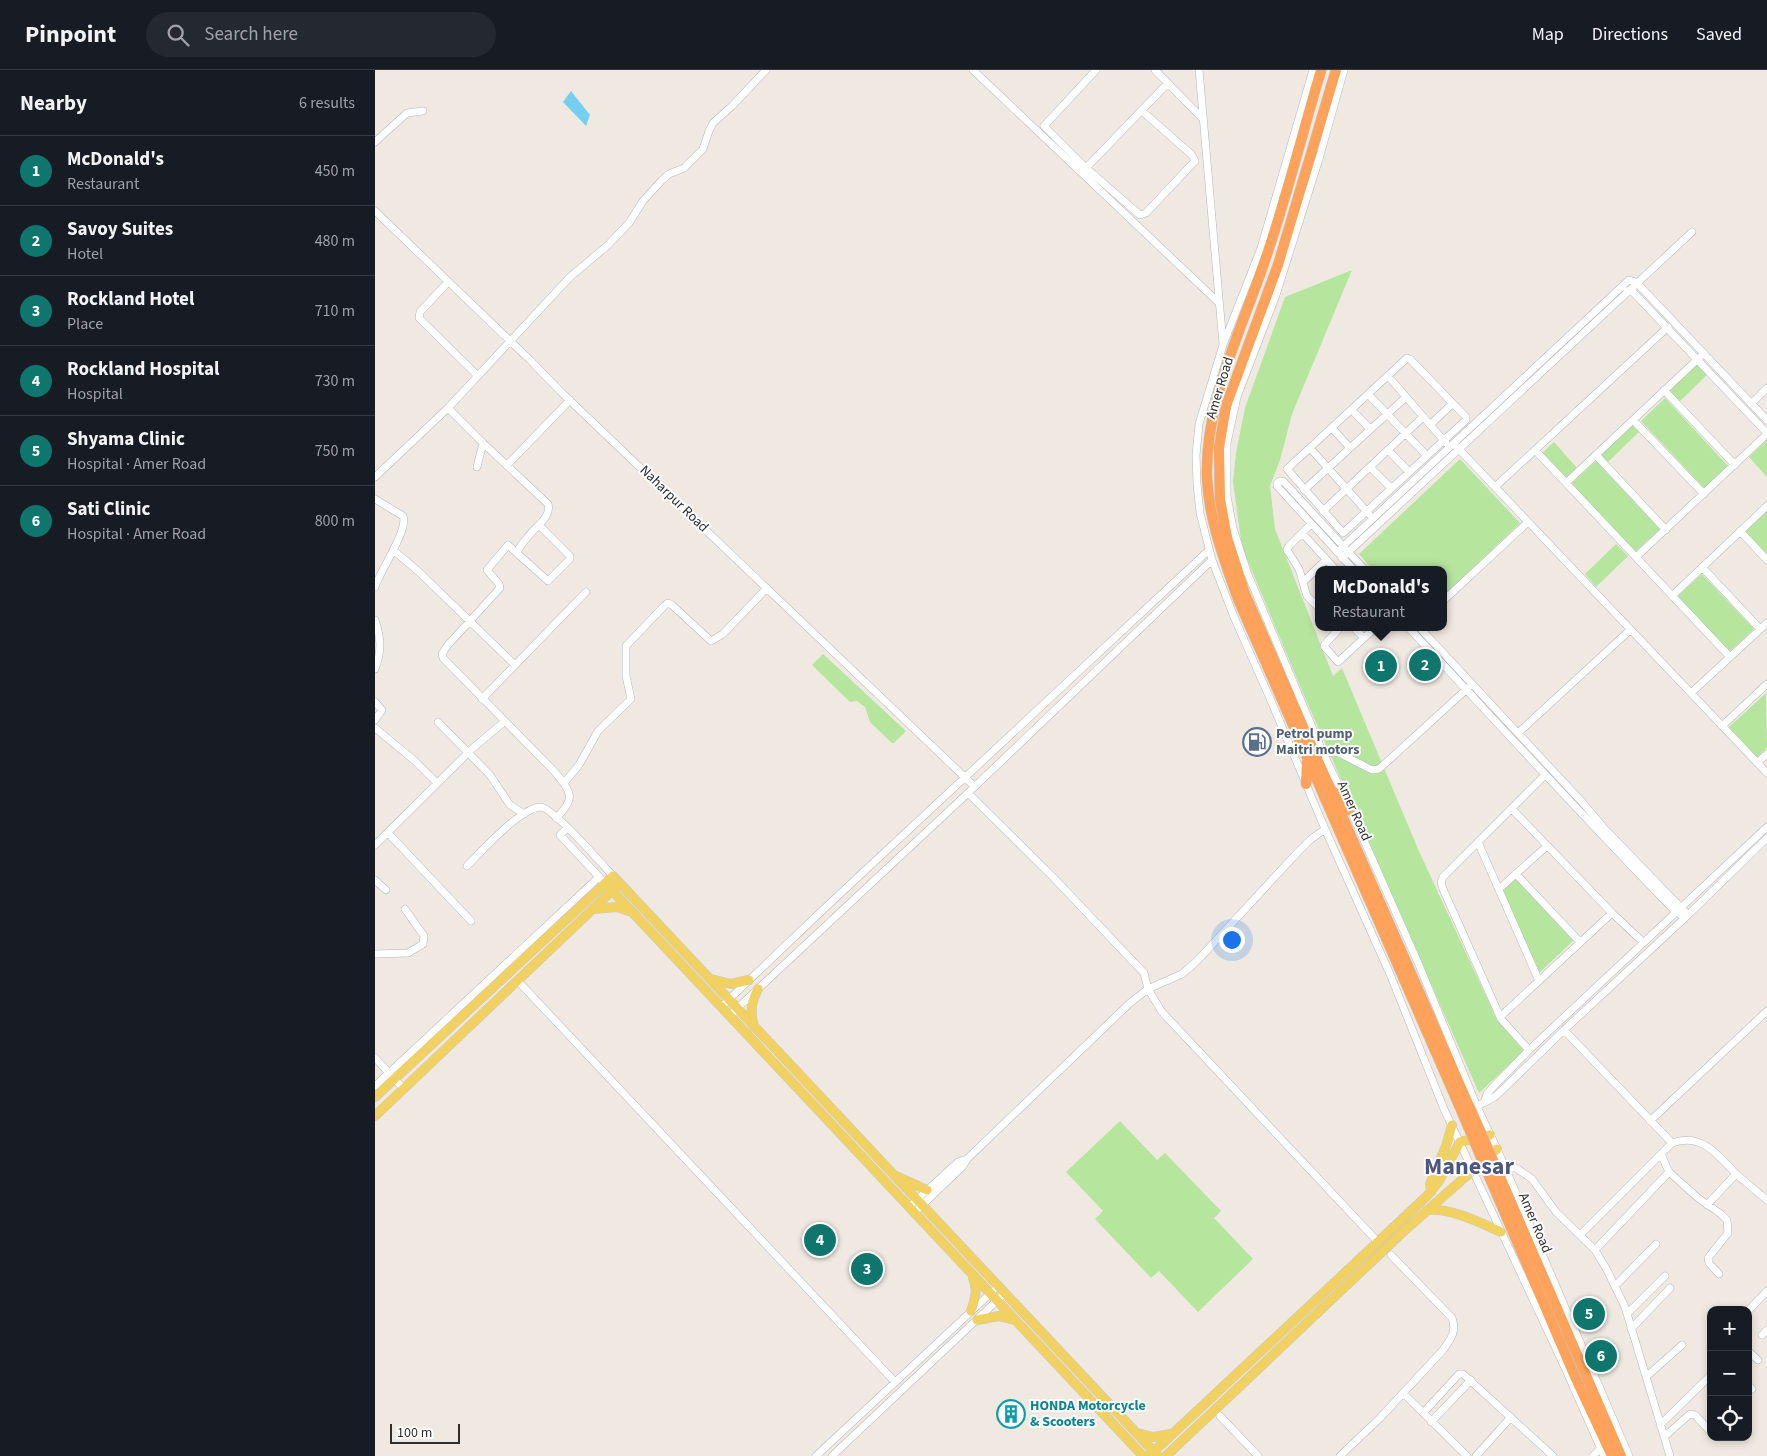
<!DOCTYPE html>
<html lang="en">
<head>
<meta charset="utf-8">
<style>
	body { margin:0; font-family:"Source Sans 3",sans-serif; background:#242831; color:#f1f3f6 }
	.controls { position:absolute; right:15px; bottom:15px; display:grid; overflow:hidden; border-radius:10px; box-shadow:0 2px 8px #0003 }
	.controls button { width:45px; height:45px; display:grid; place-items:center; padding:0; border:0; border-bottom:1px solid #363941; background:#171b24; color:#f1f3f6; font:25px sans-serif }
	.scale { position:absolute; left:15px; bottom:12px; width:70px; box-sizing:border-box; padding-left:5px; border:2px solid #2e2e2e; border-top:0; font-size:14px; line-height:18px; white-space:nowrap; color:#2e2e2e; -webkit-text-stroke:4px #fff; paint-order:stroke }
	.you { position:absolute; left:856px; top:869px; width:18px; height:18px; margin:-12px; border:4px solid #fff; border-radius:50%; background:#1a73e8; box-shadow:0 0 0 8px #1a73e833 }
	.badge { display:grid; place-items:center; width:32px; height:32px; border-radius:50%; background:#0f766e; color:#fff; font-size:16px; font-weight:700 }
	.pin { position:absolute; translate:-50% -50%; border:2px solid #fff; box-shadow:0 1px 5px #0006 }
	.popup { position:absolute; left:940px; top:496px; width:132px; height:65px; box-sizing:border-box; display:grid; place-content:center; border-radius:10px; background:#171b24; filter:drop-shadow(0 1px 4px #0005); font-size:16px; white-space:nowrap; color:#9ea1a6 }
	.popup b { font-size:19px; color:#f1f3f6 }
	.popup::after { content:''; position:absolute; left:50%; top:100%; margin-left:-10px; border:10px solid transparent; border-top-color:#171b24 }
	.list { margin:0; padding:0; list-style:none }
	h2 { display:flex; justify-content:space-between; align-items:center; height:65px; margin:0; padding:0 20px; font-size:21px }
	h2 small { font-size:16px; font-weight:400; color:#9ea1a6 }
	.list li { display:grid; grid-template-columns:32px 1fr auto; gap:15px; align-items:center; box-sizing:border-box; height:70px; padding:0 20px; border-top:1px solid #363941 }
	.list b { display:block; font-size:19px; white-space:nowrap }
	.list p { margin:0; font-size:16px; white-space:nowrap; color:#9ea1a6 }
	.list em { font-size:16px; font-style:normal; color:#9ea1a6 }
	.icon { flex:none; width:28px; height:28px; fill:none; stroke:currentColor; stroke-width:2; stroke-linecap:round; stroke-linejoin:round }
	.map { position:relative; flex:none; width:1392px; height:1386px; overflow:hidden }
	header { display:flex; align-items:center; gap:30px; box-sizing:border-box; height:70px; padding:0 25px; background:#171b24; border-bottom:1px solid #363941 }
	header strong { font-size:24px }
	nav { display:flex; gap:28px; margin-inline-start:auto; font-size:18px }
	.search { width:350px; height:45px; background:#242831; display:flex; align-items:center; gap:12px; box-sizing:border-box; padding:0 18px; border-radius:28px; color:#9ea1a6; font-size:19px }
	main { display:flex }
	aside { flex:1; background:#171b24 }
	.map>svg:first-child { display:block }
	.green { fill:#b6e59e }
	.water { fill:#75cff0 }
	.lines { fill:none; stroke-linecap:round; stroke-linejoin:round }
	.minor-casing { stroke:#b4b7c1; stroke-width:8 }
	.major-casing { stroke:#c9c9c9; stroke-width:10 }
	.highway-casing { stroke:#c9c9c9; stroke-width:11 }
	.minor { stroke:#fff; stroke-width:7 }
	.major { stroke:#f2d163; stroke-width:9 }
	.highway { stroke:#ffa35c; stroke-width:10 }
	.highway-bridge-casing { stroke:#c9c9c9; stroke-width:11; stroke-linecap:butt }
	.highway-bridge { stroke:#ffa35c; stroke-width:10 }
	.labels { text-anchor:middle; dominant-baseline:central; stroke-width:4; stroke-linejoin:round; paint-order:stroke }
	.street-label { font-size:14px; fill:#2e2e2e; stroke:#fff }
	.service-label { font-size:14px; font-weight:bold; fill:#4e5e75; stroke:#fff; text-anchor:start }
	.culture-label { font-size:14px; font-weight:bold; fill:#0d838f; stroke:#fff; text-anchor:start }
	.town-label { font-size:24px; font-weight:bold; fill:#4d5680; stroke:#fff }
</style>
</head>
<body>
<header>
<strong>Pinpoint</strong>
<div class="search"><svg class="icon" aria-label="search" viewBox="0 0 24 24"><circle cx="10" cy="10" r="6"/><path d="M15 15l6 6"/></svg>Search here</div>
<nav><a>Map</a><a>Directions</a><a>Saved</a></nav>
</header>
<main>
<aside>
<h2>Nearby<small>6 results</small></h2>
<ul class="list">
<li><span class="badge">1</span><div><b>McDonald's</b><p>Restaurant</p></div><em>450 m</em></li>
<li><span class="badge">2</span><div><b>Savoy Suites</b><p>Hotel</p></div><em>480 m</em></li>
<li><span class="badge">3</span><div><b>Rockland Hotel</b><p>Place</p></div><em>710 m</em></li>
<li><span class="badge">4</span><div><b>Rockland Hospital</b><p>Hospital</p></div><em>730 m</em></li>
<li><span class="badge">5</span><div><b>Shyama Clinic</b><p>Hospital · Amer Road</p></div><em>750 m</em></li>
<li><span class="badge">6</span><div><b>Sati Clinic</b><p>Hospital · Amer Road</p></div><em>800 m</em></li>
</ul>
</aside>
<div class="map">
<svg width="1392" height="1386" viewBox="0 0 1392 1386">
	<rect width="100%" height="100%" fill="#efe9e1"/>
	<path class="green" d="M977,200l-60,144 -12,46 -10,26 5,43 58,147 9,-8 76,181 79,171 27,31 -45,42 -173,-393 -64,-153 -9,-65 3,-29 9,-45 40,-111z
		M1322,294l10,11 -27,26 -11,-10z
		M1290,328l63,68 -24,22 -63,-67z
		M1256,354l8,8 -32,31 -8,-9z
		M1392,370v37l-18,-20z
		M1179,372l23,26 -12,12 -25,-25z
		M1085,389l60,64 -76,72 -1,-25h-70l-14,-16z
		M1221,391l64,68 -25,23 -64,-68z
		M1392,441v44l-22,-24z
		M1241,474l12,12 -32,31 -11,-13z
		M1327,504l52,55 -25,23 -52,-55z
		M448,584l83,77 -12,12h-2l-22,-21 -5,-15 -8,-6 -7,1 -38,-37z
		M1391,623l1,55 -10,9 -28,-30z
		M1142,808l57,62 -35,33 -36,-82z
		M745,1051l37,39 8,-7 56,58 -7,7 39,41 -55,53 -39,-41 -8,7 -56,-59 8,-8 -37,-39z"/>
	<path class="water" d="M196,21l19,24 -4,11 -23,-24z"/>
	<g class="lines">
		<defs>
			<path id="minor" d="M598,0l245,232
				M721,0l-52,56 42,42 54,47 6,-2 49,-52 -3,-6 -50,-44
				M780,0l48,49
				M824,0l24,274
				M938,0l-52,178 -38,97 -24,79 -3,31 1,29 3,29 12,47 22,57 35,79 56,133 65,145 54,135 122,261 38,86
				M969,0l-25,89 -43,136 -39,102 -10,46v53l6,32 14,44 76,181 28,58 68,154 59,144 19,40 132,307
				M0,72l32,-29 16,-2
				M711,98l82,-85
				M0,141l155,149 32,33 412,393
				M73,212l-28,30 -1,6 59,58
				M1252,221l6,1 134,141
				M1032,288l3,1 56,58v3l-123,113 -56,-64z
				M1013,306l58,67
				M1289,320l71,75
				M994,325l58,61
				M1376,334l16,-16
				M73,338l35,35 65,61c4,14 -14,23 -21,34 -4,4 -7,9 -10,14
				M977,340l18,19
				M1258,350l71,74
				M1055,355l22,-21
				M957,358l18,20
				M1081,376l311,327
				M935,378l59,66
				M1013,380l21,22
				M1160,380l195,207
				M1221,385l70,75
				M132,395l63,-65
				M102,397l6,-24
				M995,397l21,21
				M0,407l73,-69 122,-131 38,-32 21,-22 14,-22 19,-21 7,-6 15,-6 19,-19 6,-18 4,-8 19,-17 34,-36
				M1191,413l134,-126
				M1120,417l173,-160
				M929,420l102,-93
				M0,429l28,17c6,13 -23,55 -28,71
				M948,441l100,-94
				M936,454l-23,23 -1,3 12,19 8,27 12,12
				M164,455l31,31v3l-22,22 -40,-36 -21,25 12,14 1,4 -53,58 -5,8 1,4 111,113c17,21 23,27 2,47
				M1365,461l27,29
				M927,463l34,37
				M18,480l25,21 97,94
				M962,482l292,-272 7,2 131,138
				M1261,487l131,-123
				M967,488l350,-326
				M1327,497l58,62
				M979,500l-77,-84v-3l3,-2 4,1 81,88
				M928,512l23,-22
				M1297,526l95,-90
				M1068,531l85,-79
				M0,550c6,18 7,31 0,49
				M961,557l2,3 -13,14 -1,2 14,16 38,-35
				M978,557l11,11
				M1033,557c88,94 175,190 265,282l12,9
				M1044,557l164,176 20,24 85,88
				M1316,623l76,-70
				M107,629l104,-107
				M0,632l7,8 -7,10
				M63,652l52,53 20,30 14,9
				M1347,656l45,-42
				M0,658l40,33 22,22
				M1143,663l112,-103
				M948,683l14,-1 35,18 7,-1 89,-81
				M1382,693l10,-9
				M189,713l15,-18 19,-34 33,-32 -5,-23v-30l38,-40 4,-3 4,2 39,36 12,-7 44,-46
				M593,723l85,84 91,96 4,16 14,23 215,229
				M1137,739l100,104 31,29
				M192,758l-7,7 42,45
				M13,763l83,88
				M1103,772l61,139
				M0,775l99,-98 30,-25
				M92,796c14,-14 54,-59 74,-59 12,1 61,57 72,69
				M1141,804l64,68
				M0,810l11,10
				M1124,819l48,-43
				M0,884l33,-1 15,-9 1,-8 -19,-27
				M142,910l378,402
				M346,937l106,-101 382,-356
				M354,946l239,-223 244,-233
				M1125,947l112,-104
				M1189,960l108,113c29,-11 46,12 64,31
				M1154,980l-28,-31 -58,-130 -2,-7 2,-5 102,-102
				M0,988l29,31
				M0,1016l224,-209
				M1110,1030l2,-6 5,-6 37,-38 238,-223
				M1099,1038c7,-5 16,-7 23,-13l67,-65 124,-115 79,-77
				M1275,1051l117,-110
				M1286,1084l11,-11
				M1129,1098h12l16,11 24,33 39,38 12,20 18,37 45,149
				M1332,1135l29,-31 31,26
				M534,1137l49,-45 9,-3 163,-156 18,-14 34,-15 15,-13 100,-108 13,-13 15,-11
				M539,1143l49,-47 4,-7
				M1205,1165l81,-81 8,18
				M1220,1180l74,-78 29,26 23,16 6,6 1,13 -20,25 1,5 10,11
				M1241,1215l40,-41
				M1373,1241l19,-20
				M1252,1244l38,-38
				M1256,1259l39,-41
				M1387,1265l5,-5
				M1373,1281l10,9
				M1272,1306l35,-31
				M1373,1315l4,4
				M1028,1323l64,63
				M1048,1343l36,-39h4l90,82
				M845,1346l38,40
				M1056,1352l40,-42
				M1285,1355l51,-50
				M1289,1367l26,-23 5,1 16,17
				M441,1386l177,-165
				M457,1386l173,-163
				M965,1386l40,-38 63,-68c8,-11 14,-19 9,-32l-61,-63
				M1101,1386l35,-39
				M1218,1386l8,-8"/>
			<path id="major" d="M230,813l538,573
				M218,839l24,-2 12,4
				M336,909l20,5 18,-4
				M379,957c-4,-16 -3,-24 4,-38
				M0,1027l238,-221 545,580
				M0,1046l241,-229
				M521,1106l31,14
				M1056,1122l-1,-8 16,-38 6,-21
				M1052,1140c25,-2 52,12 74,22
				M596,1241c4,-11 7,-22 2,-33
				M602,1250l22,-4 15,4
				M762,1363l16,4 18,-3
				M774,1386l279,-261 11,-14 21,-39 30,-7
				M791,1386l239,-226 92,-81"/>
			<path id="highway" d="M946,0c-19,64 -35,130 -57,193 -24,71 -59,138 -57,215 2,42 17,81 31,121l224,513
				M961,0l-58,195 -52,141 -7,42 1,51 7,39 18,56 224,512
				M931,714l1,-22
				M958,721l18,20
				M1119,1093l127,293
				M1111,1099l90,210 36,77"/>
		</defs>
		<use href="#minor" class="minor-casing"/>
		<use href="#major" class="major-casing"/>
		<use href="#highway" class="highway-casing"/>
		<use href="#minor" class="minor"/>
		<use href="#major" class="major"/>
		<use href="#highway" class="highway"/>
		<defs>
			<path id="highway-bridge" d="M1094,1036l25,57
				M1087,1042l24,57"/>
		</defs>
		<use href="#highway-bridge" class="highway-bridge-casing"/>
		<use href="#highway-bridge" class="highway-bridge"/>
	</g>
	<defs>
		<symbol id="fuel-ring" viewBox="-11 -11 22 22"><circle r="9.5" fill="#fff" stroke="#5c6f8a" stroke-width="1.5"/><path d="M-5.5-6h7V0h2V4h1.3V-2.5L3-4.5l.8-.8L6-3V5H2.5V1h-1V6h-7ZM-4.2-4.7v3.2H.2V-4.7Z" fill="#5c6f8a"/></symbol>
		<symbol id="building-ring" viewBox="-11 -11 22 22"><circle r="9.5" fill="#fff" stroke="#0f9aa8" stroke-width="1.5"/><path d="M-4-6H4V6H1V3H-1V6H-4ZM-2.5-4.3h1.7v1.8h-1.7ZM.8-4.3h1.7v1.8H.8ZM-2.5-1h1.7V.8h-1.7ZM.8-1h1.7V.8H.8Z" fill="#0f9aa8"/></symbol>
	</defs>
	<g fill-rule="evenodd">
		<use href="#fuel-ring" x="866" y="656" width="32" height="32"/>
		<use href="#building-ring" x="620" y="1328" width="32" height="32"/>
	</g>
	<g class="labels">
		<g class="street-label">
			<text transform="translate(845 318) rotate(-73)">Amer Road</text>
			<text transform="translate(299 429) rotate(44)">Naharpur Road</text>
			<text transform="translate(979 741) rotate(66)">Amer Road</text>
			<text transform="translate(1160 1153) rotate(67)">Amer Road</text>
		</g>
		<g class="service-label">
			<text x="901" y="664">Petrol pump<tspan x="901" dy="16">Maitri motors</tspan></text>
		</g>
		<g class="culture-label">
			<text x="655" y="1336">HONDA Motorcycle<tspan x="655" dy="16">&amp; Scooters</tspan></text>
		</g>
		<g class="town-label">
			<text x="1094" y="1096">Manesar</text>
		</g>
	</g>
</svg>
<div class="controls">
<button>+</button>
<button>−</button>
<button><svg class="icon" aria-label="locate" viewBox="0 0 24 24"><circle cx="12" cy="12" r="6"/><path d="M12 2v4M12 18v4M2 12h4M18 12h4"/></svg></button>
</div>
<div class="scale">100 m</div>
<div class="you"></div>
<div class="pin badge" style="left:1006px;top:596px">1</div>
<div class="popup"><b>McDonald's</b>Restaurant</div>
<div class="pin badge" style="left:1050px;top:595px">2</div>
<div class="pin badge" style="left:492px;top:1199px">3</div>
<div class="pin badge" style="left:445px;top:1170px">4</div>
<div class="pin badge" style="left:1214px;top:1244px">5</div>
<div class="pin badge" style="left:1226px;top:1286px">6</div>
</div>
</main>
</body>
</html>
